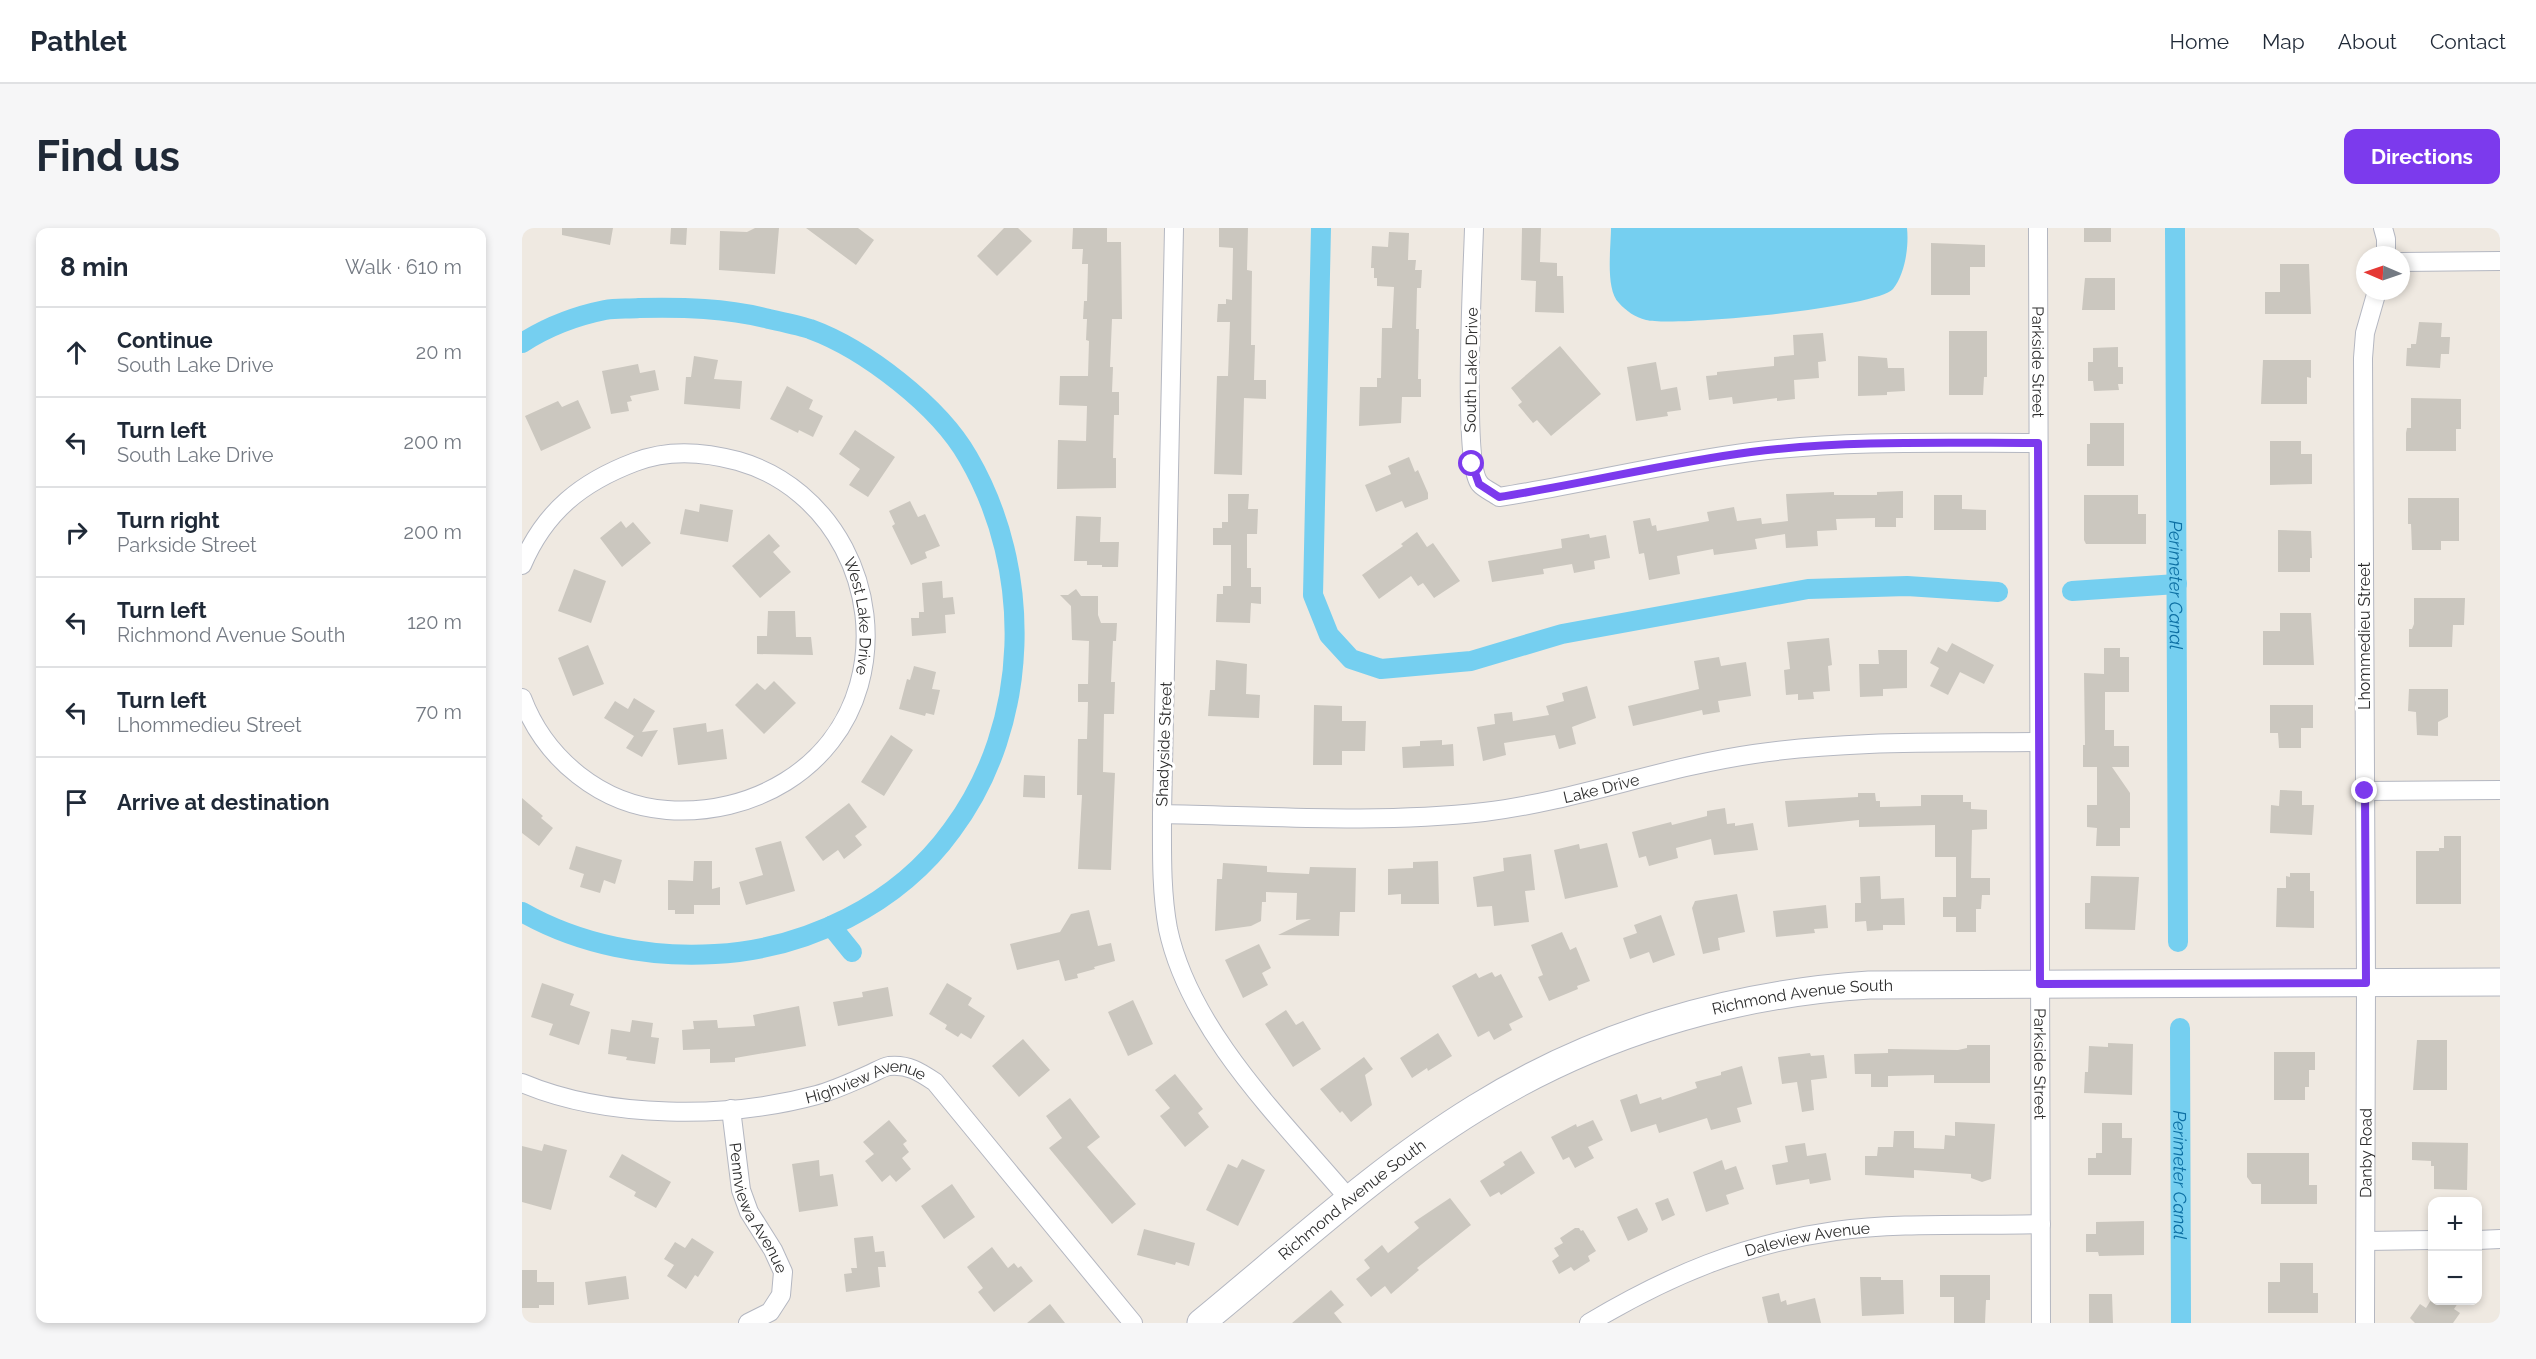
<!DOCTYPE html>
<html lang="en">
<head>
<meta charset="utf-8">
<style>
	body { margin:0; font-family:Raleway,sans-serif; background:#f6f6f7; color:#1f2937 }
	.controls { position:absolute; right:18px; bottom:18px; display:grid; overflow:hidden; border-radius:12px; box-shadow:0 3px 9px #0003 }
	.controls button { width:54px; height:54px; display:grid; place-items:center; padding:0; border:0; border-bottom:2px solid #e0e1e3; background:#fff; color:#1f2937; font:30px sans-serif }
	.compass { position:absolute; left:1834px; top:18px; width:54px; height:54px; border-radius:50%; background:#fff; box-shadow:0 3px 9px #0003; rotate:272deg }
	.stop { position:absolute; width:18px; height:18px; margin:-14px; border:4px solid #7c3aed; border-radius:50%; background:#fff }
	.stop.end { background:#7c3aed; border-color:#fff; box-shadow:0 2px 6px #0008 }
	.list { margin:0; padding:0; list-style:none }
	h2 { display:flex; justify-content:space-between; align-items:center; height:78px; margin:0; padding:0 24px; font-size:26px }
	h2 small { font-size:20px; font-weight:400; color:#747a83 }
	.list li { display:grid; grid-template-columns:39px 1fr auto; gap:18px; align-items:center; box-sizing:border-box; height:90px; padding:0 24px; border-top:2px solid #e0e1e3 }
	.list b { display:block; font-size:22px; white-space:nowrap }
	.list p { margin:0; font-size:20px; white-space:nowrap; color:#747a83 }
	.list em { font-size:20px; font-style:normal; color:#747a83 }
	.icon { flex:none; width:33px; height:33px; fill:none; stroke:currentColor; stroke-width:2; stroke-linecap:round; stroke-linejoin:round }
	.map { position:relative; flex:none; width:1978px; height:1095px; overflow:hidden; border-radius:12px }
	header { display:flex; align-items:center; gap:36px; box-sizing:border-box; height:84px; padding:0 30px; background:#fff; border-bottom:2px solid #e0e1e3 }
	header strong { font-size:28px }
	nav { display:flex; gap:33px; margin-inline-start:auto; font-size:21px }
	.intro { display:flex; align-items:center; justify-content:space-between; box-sizing:border-box; height:144px; padding:0 36px }
	h1 { margin:0; font-size:42px }
	.button { padding:15px 27px; border-radius:12px; background:#7c3aed; color:#fff; font-size:21px; font-weight:700 }
	main { display:flex; gap:36px; padding:0 36px }
	aside { flex:1; background:#fff; border-radius:12px; box-shadow:0 3px 9px #0003 }
	.map>svg:first-child { display:block }
	.water { fill:#75cff0 }
	.lines { fill:none; stroke-linecap:round; stroke-linejoin:round }
	.canal { stroke:#75cff0; stroke-width:20 }
	.building { fill:#cbc7bf }
	.street-casing { stroke:#b4b7c1; stroke-width:20 }
	.secondary-casing { stroke:#b4b7c1; stroke-width:29 }
	.street { stroke:#fff; stroke-width:18 }
	.secondary { stroke:#fff; stroke-width:27 }
	.route { stroke:#7c3aed; stroke-width:8 }
	.labels { text-anchor:middle; dominant-baseline:central; stroke-width:6; stroke-linejoin:round; paint-order:stroke }
	.street-label { font-size:16px; fill:#2e2e2e; stroke:#fff }
	.water-label { font-size:18px; font-style:italic; fill:#0d6fa3; stroke:#fff }
</style>
</head>
<body>
<header>
<strong>Pathlet</strong>
<nav><a>Home</a><a>Map</a><a>About</a><a>Contact</a></nav>
</header>
<div class="intro"><h1>Find us</h1><a class="button">Directions</a></div>
<main>
<aside>
<h2>8 min<small>Walk · 610 m</small></h2>
<ul class="list">
<li><svg class="icon" aria-label="ahead" viewBox="0 0 24 24"><path d="M12 20V5M6 11l6-6 6 6"/></svg><div><b>Continue</b><p>South Lake Drive</p></div><em>20 m</em></li>
<li><svg class="icon" aria-label="left" viewBox="0 0 24 24"><path d="M17 20v-9H6M10 6l-5 5 5 5"/></svg><div><b>Turn left</b><p>South Lake Drive</p></div><em>200 m</em></li>
<li><svg class="icon" aria-label="right" viewBox="0 0 24 24"><path d="M7 20v-9h11M14 6l5 5-5 5"/></svg><div><b>Turn right</b><p>Parkside Street</p></div><em>200 m</em></li>
<li><svg class="icon" aria-label="left" viewBox="0 0 24 24"><path d="M17 20v-9H6M10 6l-5 5 5 5"/></svg><div><b>Turn left</b><p>Richmond Avenue South</p></div><em>120 m</em></li>
<li><svg class="icon" aria-label="left" viewBox="0 0 24 24"><path d="M17 20v-9H6M10 6l-5 5 5 5"/></svg><div><b>Turn left</b><p>Lhommedieu Street</p></div><em>70 m</em></li>
<li><svg class="icon" aria-label="arrive" viewBox="0 0 24 24"><path d="M6 21V4h12l-3 4 3 4H6"/></svg><div><b>Arrive at destination</b></div></li>
</ul>
</aside>
<div class="map">
<svg width="1978" height="1095" viewBox="0 0 1978 1095">
	<rect width="100%" height="100%" fill="#efe9e1"/>
	<path class="water" d="M1089,0h296c2,19 -2,46 -14,61 -17,19 -219,38 -247,31 -11,-3 -20,-9 -27,-17 -14,-14 -8,-55 -8,-75z"/>
	<g class="lines">
		<g class="canal">
			<path d="M799,0l-8,367 16,40 22,24 30,10 90,-8 91,-27 246,-45 99,-3 91,6"/>
			<path id="s1" d="M1653,0l3,714"/>
			<path d="M0,115c25,-16 53,-27 83,-33 11,-2 23,-1 34,-2 43,-1 88,0 130,11 14,3 28,6 41,10 55,20 129,77 158,128 66,113 63,267 -16,373 -54,75 -146,119 -237,124 -66,4 -135,-9 -193,-42"/>
			<path d="M1550,363l105,-7"/>
			<path d="M309,698l21,26"/>
			<path id="s2" d="M1658,800l1,295"/>
		</g>
	</g>
	<path class="building" d="M40,0h51l-3,17 -48,-10z
		M149,0h16l-1,17 -16,-1z
		M233,0h24l-4,46 -56,-4 1,-39 27,1z
		M284,0h52l16,12 -18,25z
		M482,0h14l14,13 -35,35 -20,-20z
		M551,0h34v14h14l1,77h-10l-2,48h3l-1,25h7v23h-5l-1,43h3v30l-59,1 1,-49 28,1 1,-35 -28,-1 1,-29h28l1,-35 -3,-1 1,-21h-4l1,-18h3l1,-37h-6l1,-15h-11z
		M697,0h29l-1,42 5,1 -1,74h4l-1,35h12v19l-22,-1 -2,77 -28,-1 3,-98h11l2,-54h-13l1,-18h8v-5l6,1 1,-52 -14,-1z
		M1000,0h19l-1,34 17,1v13h6l1,37 -29,-1 1,-31 -15,-1z
		M1562,0h27v14h-27z
		M867,4l20,1 -1,27h8l-1,10h7l-1,18h-4l-1,41h3l-1,50h3v18h-19l-1,26 -42,3 1,-39h17v-9h4l1,-50h10l2,-41 -17,-1v-8h-3v-10h-3l1,-22 16,1z
		M1409,15l54,2v22h-15v28h-39z
		M1758,36h29l2,50h-46v-22h15z
		M1563,50h30v32h-33z
		M1897,94l23,1 -1,14h9l-1,17h-8l-1,14 -34,-2 1,-18h4v-4h5z
		M1427,103h38v46h-3l-1,18h-34z
		M1301,105l3,28 -8,1 1,16 -25,2 1,19 -18,2v-3l-44,6 -1,-7 -23,3 -3,-24 11,-1v-3l57,-6v-9l20,-2 -1,-20z
		M1038,118l41,48 -50,42 -14,-16 -4,3 -15,-18 4,-3 -11,-14z
		M1596,119v20h5v17h-5l1,6 -25,1 -1,-10h-5v-19h5v-14z
		M172,128l24,4 -4,19 28,2 -2,28 -56,-5 2,-27h5z
		M1336,128l29,2 1,10h16l1,23 -18,1v3l-29,1z
		M1741,132h48v18l-4,-1v27h-46z
		M1134,134l5,28 16,-3 4,23 -14,2 1,4 -32,5 -9,-54z
		M116,136l2,9 15,-3 4,20 -29,6 2,5 -5,1 2,9 -18,3 -9,-43z
		M265,158l26,14 -4,9 14,7 -10,21 -14,-7 -1,3 -28,-14z
		M1889,170l50,1v30h-5v22h-50v-18l1,-5h4z
		M56,172l13,28 -50,23 -16,-35 33,-15 4,6z
		M1568,195h34v43h-37v-22h3z
		M333,202l40,27 -27,40 -19,-12 11,-16 -21,-15z
		M1748,213h31v13h11v30l-42,1z
		M887,229l6,15 3,-2 10,23v6l-23,9 -3,-7 -26,11 -11,-27 26,-11 -3,-8z
		M1381,263v27h-7v9h-21v-9l-39,1 1,11 -20,1 1,15 -32,2 -1,-14 -30,5 2,10 -43,6 -1,-6 -36,7 3,18 -31,6 -5,-27 -5,1 -6,-33 17,-3 2,8 4,-1 1,6 52,-10 -2,-9 27,-5 3,14 24,-3 1,6 26,-3 -2,-27 48,-2v3h43v-3z
		M706,266h21l-1,15h10l-1,25h-10v34h4v19h10v17l-10,-1 -1,20 -34,-1 1,-28h6v-8h8v-41h-18v-17h9v-6h6z
		M1412,267h28v14l24,1v20h-52z
		M1562,267h54v19h8v30h-60l-2,-4z
		M1886,270h51v43h-18v9h-29l-1,-26h-3z
		M388,273l8,16 7,-3 15,32 -15,6 2,6 -16,7 -19,-39 3,-2 -6,-13z
		M178,276l33,6 -5,32 -48,-8 5,-25 14,3z
		M554,288l25,1 -1,25h19l-1,25h-16v-2h-15v-4h-13z
		M99,293l5,7 7,-6 18,21 -29,24 -22,-29z
		M1756,302l33,1 1,27h-2v14h-32z
		M895,304l10,15 6,-4 27,38 -26,17 -11,-15 -5,3 -7,-10 -32,23 -17,-24 41,-29 -2,-2z
		M247,306l11,12 -7,6 18,20 -31,26 -28,-32z
		M1067,306l1,4 16,-3 4,23 -16,3 1,8 -21,4 -2,-9 -29,5 1,5 -52,8 -4,-21 74,-13 -1,-9z
		M52,341l32,12 -15,42 -33,-12z
		M420,353l1,17 10,-1 2,17 -10,1 1,18 -34,3 -1,-18h8v-6h5l-2,-29z
		M554,361l5,7h17v19l3,8h16l-1,18h-3l-2,41h4l-1,32h-10l-1,58 12,1 -4,97 -33,-1 4,-74h-5l1,-56h9l1,-37h-10v-18h10l1,-43 -17,-1 -1,-34 -11,-11h8z
		M1892,370h51l-1,27h-11l-1,22h-43v-18h3l2,-5z
		M246,383h27l1,26h15l2,18 -56,-1v-18h10z
		M1758,385h31l3,52h-51v-34h17z
		M1307,410l3,27 -4,1 2,25 -17,1 1,7 -16,1v-6l-12,1 -2,-25 6,-1 -3,-27z
		M1430,415l42,22 -10,19 -24,-12 -12,23 -18,-9 9,-18 -9,-5 8,-16 9,5z
		M66,417l16,39 -31,12 -15,-38z
		M1582,420h16v9h9v35h-24v38h9v16h15v21h-17l18,26v35h-10v18h-24l1,-18 -10,-1v-22h10v-38h-14v-22h2l-1,-72 20,1z
		M1356,422h29v38l-24,1v7l-23,1 -1,-33h20z
		M1197,429l2,9 25,-4 5,34 -33,5 2,11 -17,3 -1,-5 -69,16 -5,-20 71,-17 -5,-28z
		M694,432l31,4 -1,30 14,1 -1,23 -51,-2 2,-26h5z
		M392,438l22,6 -4,17 8,1 -6,25 -8,-2 -1,3 -26,-7 8,-30 3,1z
		M252,453l22,22 -32,31 -29,-29 22,-22 8,7z
		M1065,458l9,32 -24,9 4,17 -17,5 -4,-14 -51,8 2,12 -23,6 -6,-34 18,-3 -1,-10 18,-2 1,9 36,-6 -3,-9 18,-5 -2,-8z
		M1887,461h39v28l-10,5v14l-21,-1 -1,-23 -8,-1z
		M112,470l21,13 -13,21 16,-2 -16,27 -16,-9 8,-12 -30,-18 11,-17 13,8z
		M792,477l28,1v15h24l-1,30h-23v14h-29z
		M1748,477h43v23h-12v20h-22l-1,-15h-8z
		M184,495l1,9 16,-3 4,30 -49,6 -5,-37z
		M369,507l22,15 -29,46 -23,-14z
		M920,512v5l11,-1 1,22 -51,2 -1,-21 18,-1v-5z
		M502,547l21,1v22l-22,-1z
		M1758,562l22,1v14h12l-2,30 -42,-2 1,-28 8,1z
		M1336,565h17l1,8h4v6l41,-1v-11h42v7h8v7l16,1v19l-15,1 -1,48h19v17h-8l-1,14h-5v23h-20v-15h-13v-20h13v-40h-21v-32l-76,2v-7l-71,7 -3,-26 73,-4z
		M0,570l21,18 -2,2 12,10 -14,18 -17,-13z
		M327,575l18,24 -12,9 7,9 -18,14 -6,-9 -15,11 -18,-24z
		M1203,580l2,16 8,-1v3l18,-3 5,27 -44,5 -3,-16 -35,9 2,10 -29,8 -3,-10 -7,2 -7,-26 39,-10 1,3 35,-9v-5z
		M1922,608h17v68h-45v-53h23v-3h5z
		M259,613l14,50 -49,14 -7,-23 24,-7 -8,-27z
		M1085,615l11,44 -53,12 -11,-49 25,-6 1,5z
		M54,618l46,14 -7,24 -11,-4 -4,13 -20,-6 4,-13 -15,-5z
		M1009,626l4,36 -10,1 4,31 -35,4 -2,-20 -15,1 -4,-30 31,-6 -1,-13z
		M172,633h18v28l8,-2v18h-26v9h-19v-4h-7v-30l25,1z
		M916,633l1,43h-38v-10l-13,1v-26l25,-1v-6z
		M701,635l44,3v6l42,2 1,-7 46,1 -1,44h-15l-1,24 -61,-1 33,-16 -15,1 1,-27 -31,-1v10h-4l-1,19 -10,5 -36,5 2,-52h5z
		M1768,645h20v18h4v37l-38,-1 1,-39h9v-12l4,1z
		M1358,648l1,23 23,-1 1,27h-22v5l-16,1 -1,-10 -11,1v-19h6l-1,-26z
		M1569,648l48,1 -4,53 -50,-1v-26h5z
		M1215,666l8,38 -27,6 2,12 -17,4 -11,-46 3,-7z
		M1304,677l2,23 -14,1 1,4 -39,4 -3,-26z
		M567,682l9,36 13,-3 4,18 -21,6 1,2 -18,5 1,4 -13,3 -6,-21 -42,10 -7,-26 50,-12 11,-18z
		M1139,687l14,40 -22,8 -4,-11 -19,7 -7,-21 14,-5 -3,-8z
		M1040,704l8,18 6,-3 14,34 -13,5 1,3 -29,12 -11,-24 5,-2 -12,-30z
		M737,716l12,24 -9,5 6,12 -25,13 -18,-38z
		M970,744l3,5 6,-3 22,43 -14,7 3,6 -18,10 -5,-9 -11,6 -26,-51 24,-13 3,5z
		M20,755l32,11 -4,11 20,7 -11,33 -30,-10 4,-11 -22,-7z
		M425,755l25,15 -4,7 17,11 -14,23 -10,-6 -3,4 -13,-8 2,-4 -18,-11z
		M366,759l5,29 -55,10 -5,-24 30,-5 -1,-5z
		M611,772l20,44 -25,12 -20,-44z
		M277,778l7,40 -71,12v4l-25,1v-14l-27,1 -1,-20 12,-1 -1,-8 24,-1 1,8 37,-2 -2,-11z
		M764,782l10,15 7,-4 18,28 -28,18 -28,-43z
		M110,792l21,3 -2,14 8,1 -4,26 -29,-4 1,-3 -19,-3 3,-25 19,3z
		M916,805l14,23 -24,15 -1,-3 -15,10 -12,-20z
		M501,811l27,31 -31,27 -27,-31z
		M1895,812h30v50h-34z
		M1586,815l25,1 -1,51 -48,-2 1,-21h3l1,-26 19,1z
		M1445,817h23v38h-56v-8l-46,1v11h-17v-13h-16l-1,-20 34,-1v-4l70,1 9,-2z
		M1752,824h41v18h-6v17h-4v13h-31z
		M1288,825l1,3 13,-1 3,23 -16,2 3,30 -12,2 -5,-30 -15,2 -4,-27z
		M842,829l9,12 -8,6 7,30 -21,17 -9,-11 -2,2 -20,-24z
		M1220,838l10,38 -15,4 4,14 -30,8 -4,-12 -48,15 -3,-9 -25,8 -11,-32 17,-6 3,10 21,-7 1,3 35,-12 -2,-6 26,-7v-3z
		M653,846l28,35 -5,4 11,14 -24,20 -25,-31 10,-8 -15,-18z
		M548,870l30,39 -13,10 49,57 -24,20 -63,-76 13,-10 -16,-22z
		M367,892l18,21 -4,3 6,8 -7,6 9,11 -15,13 -6,-7 -8,7 -17,-21 9,-7 -11,-12z
		M1071,892l10,20 -15,7 6,11 -19,10 -6,-11 -6,3 -12,-23 25,-13 1,3z
		M1433,894l40,2 -4,55 -9,3 -11,-4v-4l-57,-4v8l-49,-3v-19h12l1,-9h15l1,-16h20v17l30,1 1,-14 10,1z
		M1580,895h20v15h10l-1,37h-43v-17h8v-5h6z
		M1890,914l56,1 -1,47 -33,-1v-23h-3v-5l-19,-1z
		M1283,915l2,13 19,-3 5,27 -21,4 -1,-5 -33,6 -4,-20 16,-3 -3,-16z
		M22,916l23,6 -16,60 -29,-8v-56l20,5z
		M999,923l14,22 -34,22 -2,-3 -9,5 -10,-16 25,-16 -2,-3z
		M1725,925h62v32h8v19h-56v-20h-9l-5,-7z
		M100,926l49,28 -15,26 -22,-12 2,-4 -27,-15z
		M720,931l23,11 -27,56 -32,-16 22,-46 9,4z
		M297,932l1,16 13,-2 5,32 -39,6 -7,-48z
		M1200,932l3,10 11,-4 8,23 -18,6 3,9 -23,8 -13,-40z
		M430,956l23,33 -31,22 -23,-33z
		M928,970l21,27 -54,43 2,2 -28,24 -6,-8 -14,11 -15,-18 14,-11 -6,-8 18,-15 6,8 31,-25 -5,-6z
		M1146,970l7,17 -13,6 -7,-18z
		M1115,980l11,21 -1,3 -19,9 -11,-24z
		M1622,993v34l-45,1 -1,-4h-12v-18h10v-12z
		M1053,1000h4l2,3 2,-1 13,21 -8,5 2,5 -16,10 -3,-4 -12,7 -7,-13 7,-5 -5,-8 9,-5 -3,-5z
		M622,1001l51,14 -6,23 -13,-4 -1,3 -38,-10z
		M351,1008l2,16 9,-1 2,16h-8l2,20 -34,5 -2,-18 8,-1 -1,-5h6l-3,-30z
		M170,1010l22,14 -16,25 -3,-2 -9,14 -19,-13 7,-11 -10,-6 11,-17 10,6z
		M470,1019l16,21 6,-5 4,5 3,-2 12,15 -39,31 -16,-20 5,-4 -16,-21z
		M1758,1035h33v30h5v20h-50v-31h12z
		M0,1042h15v12h17v23h-15v3h-17z
		M1418,1047h50v25h-4l-1,23h-31v-26h-14z
		M104,1048l3,23 -41,6 -3,-23z
		M1338,1049h21v3h22l1,34 -42,2z
		M809,1062l13,15 -10,8 8,10h-50z
		M1257,1065l2,9 5,-2 1,5 28,-7 6,25h-53l-6,-26z
		M1567,1066h23l1,29h-24z
		M1909,1072h29l-6,9 6,4 -7,10h-38l-5,-5 10,-14 6,4z
		M528,1076l15,19h-38z"/>
	<g class="lines">
		<defs>
			<g id="street">
				<path d="M652,0l-12,586c0,38 -1,77 6,115 22,103 116,193 182,271"/>
				<path d="M952,0c-1,39 -12,236 6,256 4,5 14,9 19,13 84,-13 167,-34 252,-45 95,-12 191,-9 287,-9"/>
				<path id="s3" d="M1516,0l3,1095"/>
				<path d="M1861,0l3,11v16"/>
				<path d="M1879,34l99,-1"/>
				<path id="s4" d="M0,337c23,-54 60,-83 113,-103 33,-13 70,-10 103,-1 95,27 147,131 121,224 -24,85 -108,131 -192,125 -66,-5 -122,-51 -145,-112"/>
				<path d="M1843,563l135,-1"/>
				<path id="s5" d="M640,586c107,2 215,10 322,-2 91,-11 179,-45 270,-58 94,-14 190,-11 285,-12"/>
				<path id="s6" d="M0,855c85,36 207,36 295,12 18,-5 35,-13 51,-20 7,-3 15,-8 21,-9 19,-2 31,6 46,16l198,241"/>
				<path id="s7" d="M209,881l10,81 8,22 24,38 10,22 -2,23 -11,17 -22,11"/>
				<path d="M1956,1012l22,-1"/>
				<path d="M1844,1013l66,-1"/>
				<path id="s8" d="M1067,1095c79,-47 154,-79 246,-92 68,-9 137,-5 206,-7"/>
				<path id="s9" d="M1843,1095l1,-340 -3,-625 2,-25 12,-42"/>
			</g>
			<g id="secondary">
				<path id="s10" d="M679,1095c89,-73 176,-154 275,-215 119,-74 254,-114 393,-123l631,-3"/>
			</g>
		</defs>
		<use href="#street" class="street-casing"/>
		<use href="#secondary" class="secondary-casing"/>
		<use href="#street" class="street"/>
		<use href="#secondary" class="secondary"/>
	</g>
	<g class="lines">
		<path class="route" d="M950,236l7,20 20,13c84,-13 167,-34 252,-45 95,-12 191,-9 287,-9l2,541 326,-1 -1,-192"/>
	</g>
	<g class="labels">
		<g class="street-label">
			<text stroke="none"><textPath href="#s3" startOffset="134">Parkside Street</textPath></text>
			<text transform="translate(949 142) rotate(-89)">South Lake Drive</text>
			<text stroke="none"><textPath href="#s4" startOffset="474">West Lake Drive</textPath></text>
			<text transform="translate(1842 408) rotate(-90)">Lhommedieu Street</text>
			<text transform="translate(642 516) rotate(-88)">Shadyside Street</text>
			<text stroke="none"><textPath href="#s5" startOffset="442">Lake Drive</textPath></text>
			<text stroke="none"><textPath href="#s10" startOffset="698">Richmond Avenue South</textPath></text>
			<text stroke="none"><textPath href="#s3" startOffset="836">Parkside Street</textPath></text>
			<text stroke="none"><textPath href="#s6" startOffset="352">Highview Avenue</textPath></text>
			<text stroke="none"><textPath href="#s9" startOffset="170">Danby Road</textPath></text>
			<text stroke="none"><textPath href="#s10" startOffset="195">Richmond Avenue South</textPath></text>
			<text stroke="none"><textPath href="#s7" startOffset="104">Pennviewa Avenue</textPath></text>
			<text stroke="none"><textPath href="#s8" startOffset="236">Daleview Avenue</textPath></text>
		</g>
		<g class="water-label">
			<text stroke="none"><textPath href="#s1" startOffset="357">Perimeter Canal</textPath></text>
			<text stroke="none"><textPath href="#s2" startOffset="147">Perimeter Canal</textPath></text>
		</g>
	</g>
</svg>
<div class="controls">
<button>+</button>
<button>−</button>
</div>
<svg class="compass" viewBox="-18 -18 36 36"><path d="M0-13l5 13h-10z" fill="#e53935"/><path d="M0 13l5-13h-10z" fill="#747a83"/></svg>
<div class="stop" style="left:950px;top:236px"></div>
<div class="stop end" style="left:1843px;top:563px"></div>
</div>
</main>
</body>
</html>
